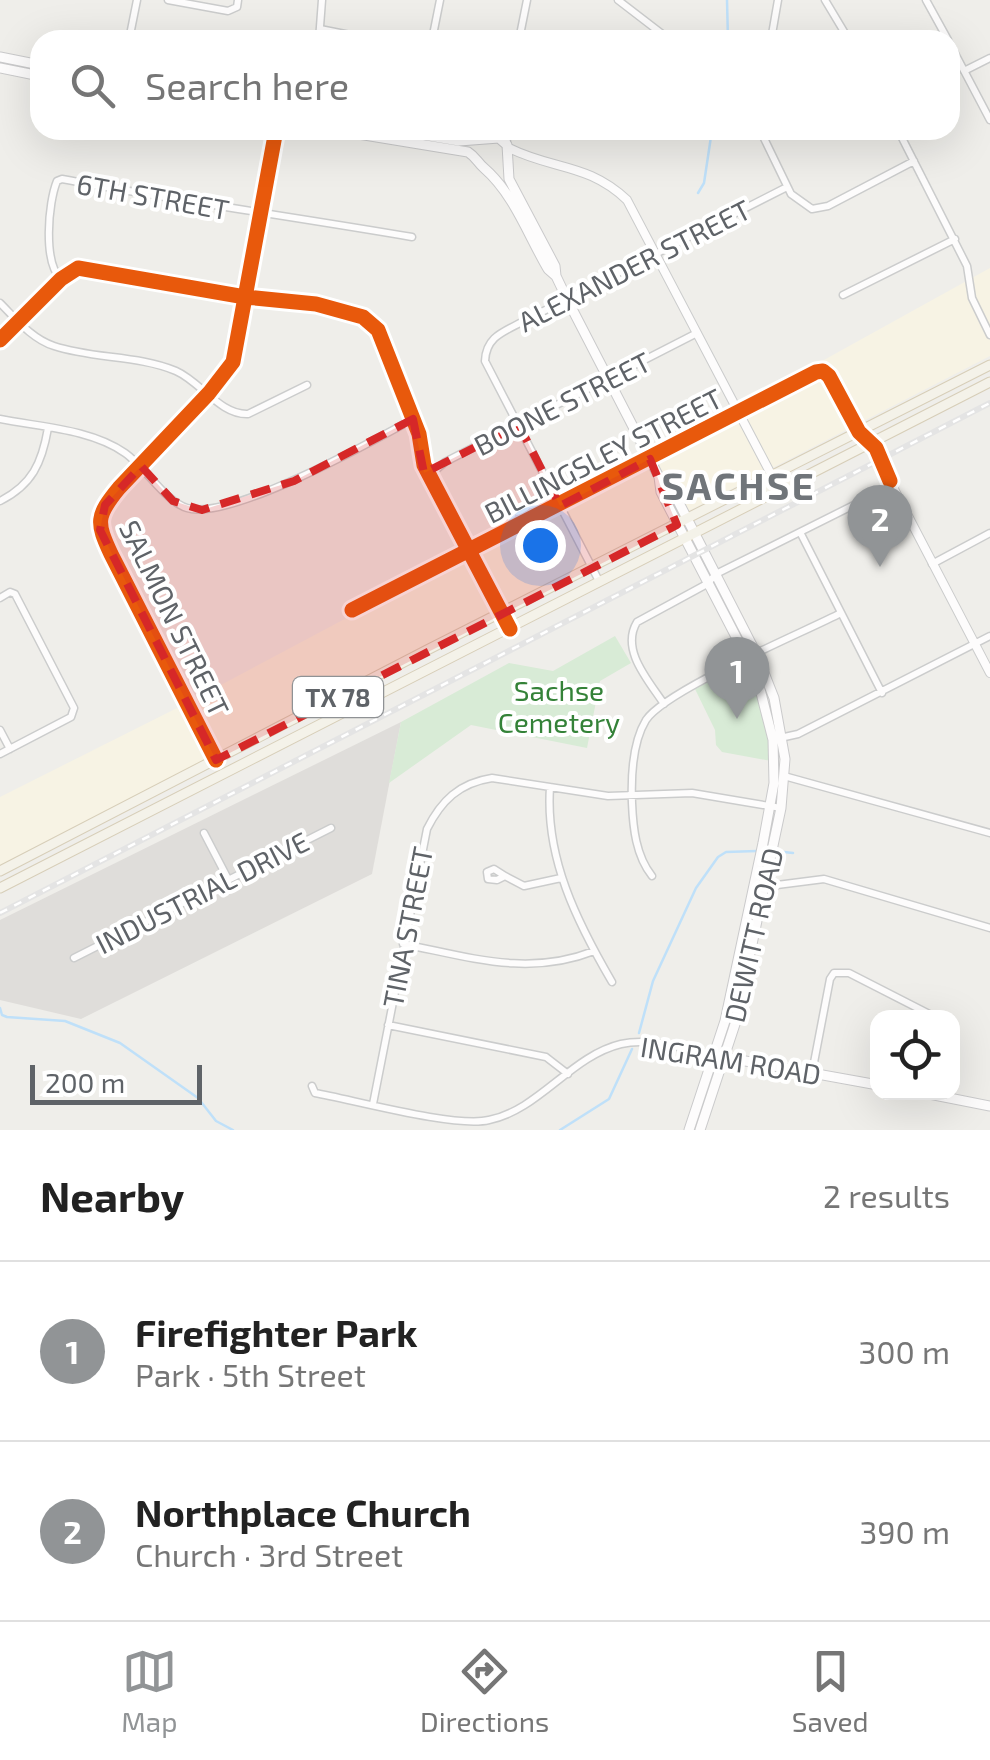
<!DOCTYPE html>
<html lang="en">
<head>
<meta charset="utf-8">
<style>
	body { margin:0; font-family:"Exo 2",sans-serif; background:#f6f6f6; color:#222 }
	.controls { position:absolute; right:30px; bottom:30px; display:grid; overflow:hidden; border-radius:20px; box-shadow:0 10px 40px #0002 }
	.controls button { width:90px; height:90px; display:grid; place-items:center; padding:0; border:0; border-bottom:2px solid #e0e0e0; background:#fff; color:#222; font:50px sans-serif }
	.scale { position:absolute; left:30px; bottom:25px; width:172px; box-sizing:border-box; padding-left:10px; border:5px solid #5f6368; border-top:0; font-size:28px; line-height:35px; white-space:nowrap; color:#5f6368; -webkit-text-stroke:8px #fff; paint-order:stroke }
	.you { position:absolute; left:540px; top:545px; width:35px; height:35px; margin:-25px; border:8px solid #fff; border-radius:50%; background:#1a73e8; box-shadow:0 0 0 15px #1a73e833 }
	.badge { display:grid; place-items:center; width:65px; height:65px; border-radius:50%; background:#919496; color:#fff; font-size:32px; font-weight:700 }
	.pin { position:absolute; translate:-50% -82px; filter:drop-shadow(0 2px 5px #0008) }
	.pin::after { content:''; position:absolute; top:52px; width:35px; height:30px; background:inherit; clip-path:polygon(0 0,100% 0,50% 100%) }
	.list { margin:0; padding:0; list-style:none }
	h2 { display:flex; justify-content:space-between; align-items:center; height:130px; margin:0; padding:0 40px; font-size:42px }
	h2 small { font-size:32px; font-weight:400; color:#767676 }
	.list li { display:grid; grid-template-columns:65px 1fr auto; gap:30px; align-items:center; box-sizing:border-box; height:180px; padding:0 40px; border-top:2px solid #e0e0e0 }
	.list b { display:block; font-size:38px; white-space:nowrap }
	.list p { margin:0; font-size:32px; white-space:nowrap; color:#767676 }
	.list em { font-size:32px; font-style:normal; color:#767676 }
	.icon { flex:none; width:55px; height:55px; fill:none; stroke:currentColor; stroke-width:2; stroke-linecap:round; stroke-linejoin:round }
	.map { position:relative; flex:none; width:990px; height:1130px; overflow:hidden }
	.search { position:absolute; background:#fff; box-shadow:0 10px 40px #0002; left:30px; right:30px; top:30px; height:110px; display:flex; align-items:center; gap:25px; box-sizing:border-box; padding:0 35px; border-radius:30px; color:#767676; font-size:38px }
	.sheet { height:490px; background:#fff }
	nav { display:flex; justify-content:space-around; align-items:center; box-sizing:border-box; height:140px; border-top:2px solid #e0e0e0; background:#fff; font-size:28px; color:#767676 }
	nav a { display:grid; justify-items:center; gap:5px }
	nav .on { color:#919496 }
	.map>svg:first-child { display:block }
	.commercial { fill:#f7f3e4 }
	.industrial { fill:#dfddda }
	.green { fill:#d8ebd6 }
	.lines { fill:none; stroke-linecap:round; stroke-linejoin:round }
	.stream { stroke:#bfe0f9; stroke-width:2.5 }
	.minor-casing { stroke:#cbcccc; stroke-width:9 }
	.tertiary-casing { stroke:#cbcccc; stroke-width:10 }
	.secondary-casing { stroke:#cacacb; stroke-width:11 }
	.primary-casing { stroke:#d7ceb8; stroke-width:11 }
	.minor { stroke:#fdfcfc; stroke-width:6 }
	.tertiary { stroke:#fdfcfc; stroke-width:8 }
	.secondary { stroke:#fdfcfc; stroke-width:9 }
	.primary { stroke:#f4f2e9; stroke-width:9 }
	.rail-casing { stroke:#e4e4e4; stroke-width:6 }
	.rail { stroke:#fff; stroke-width:2.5; stroke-dasharray:8; stroke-linecap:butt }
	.cycleway-casing { stroke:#fff; stroke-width:21 }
	.cycleway { stroke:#e8590c; stroke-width:15 }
	.marked { fill:#d62828; fill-opacity:0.2; stroke:#d62828; stroke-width:8; stroke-dasharray:20 12; stroke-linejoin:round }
	.labels { text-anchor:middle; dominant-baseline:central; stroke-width:8; stroke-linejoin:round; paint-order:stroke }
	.shield { fill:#fff; stroke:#8f9295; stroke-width:2.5 }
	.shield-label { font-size:25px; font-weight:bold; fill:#5f6368 }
	.street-label { font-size:28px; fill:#5f6368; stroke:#fff }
	.park-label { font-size:28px; fill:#348238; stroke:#fff }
	.district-label { font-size:38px; font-weight:bold; letter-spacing:2.5px; fill:#70757a; stroke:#fff }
</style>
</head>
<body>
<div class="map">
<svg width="990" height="1130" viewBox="0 0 990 1130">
	<rect width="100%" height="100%" fill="#efeeea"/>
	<path class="commercial" d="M990,268v88l-990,509v-68l187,-94 460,-245z"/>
	<path class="industrial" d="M401,722l-29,152 -291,145 -81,-19v-80z"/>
	<path class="green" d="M615,636l16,27 -31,18 -13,67 -116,-23 -82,58 12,-61 108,-59 44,8z
		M746,665l17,43 8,53 -49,-9 -6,-7 -1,-15 -20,-41 12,-9z"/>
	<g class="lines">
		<path class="stream" d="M727,0l1,40
			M698,193l6,-10 8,-53
			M775,851l18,2
			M0,1008l2,7 5,2 58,4 55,22 78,55 18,23 17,9
			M639,1033l14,-52 43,-93 22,-31 8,-5 31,-1
			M560,1130l49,-31 23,-50"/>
		<defs>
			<path id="minor" d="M168,0l60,11 9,-4 1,-7
				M618,0l52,40
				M825,0l24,40
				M926,0l22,40
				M320,29l55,11
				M129,40l8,-40
				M319,40l3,-40
				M432,40l8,-40
				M519,40l8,-40
				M771,40l7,-40
				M950,44l40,76
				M964,71l26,-13
				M506,130l1,14
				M760,130l31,64 21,15 16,-3 86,-45
				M898,130l69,136 5,32 18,37
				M61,279c-18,-16 -13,-76 -4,-98l5,-2c116,22 233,38 350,58
				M843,295l112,-56
				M0,303c16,16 32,36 54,43 39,13 84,9 122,25 25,11 44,44 72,43l59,-29
				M0,340l61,-61 17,-11 167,29 71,7 47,13 15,13 41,104 5,31 85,163
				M0,419c40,8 91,10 125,34 20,14 41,49 62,55 43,13 184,-66 226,-89
				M430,475l15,-13 252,-129
				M0,501c32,-16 42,-38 48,-73
				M800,532l82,161
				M932,564l58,-31
				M599,581l-114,-220c1,-24 18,-29 37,-39l265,-135
				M0,598l10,-6 5,2 59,114 -3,9 -71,37
				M352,610l464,-238 7,-1 6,5 30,56
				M664,704c-15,-23 -44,-54 -27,-82l70,-38 9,-10 176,-88
				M0,730l10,19
				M780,738l18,-4 192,-98
				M784,776l206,57
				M550,787c-5,71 27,135 62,195
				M204,833l24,46
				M494,869l11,7 -8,4 -9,-1 -1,-7z
				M505,876l19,10 37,-8
				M652,876c-16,-20 -19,-48 -20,-73 -1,-26 0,-60 14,-83 20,-30 156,-87 195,-107
				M765,882l12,3 47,-6 166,49
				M403,944c67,13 125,33 191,7
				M74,958l257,-130
				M388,1025l158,32 22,17
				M952,1027v16
				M812,1073l18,-94 4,-6h15l88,45
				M312,1086l3,7c39,7 140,35 174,27 50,-10 82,-64 132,-76 29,-7 63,5 91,11
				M373,1104l54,-275c14,-28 32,-46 65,-51l116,18 84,-3 89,15"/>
			<path id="tertiary" d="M509,148c44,22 79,15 118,52l145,276
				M871,445l119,228
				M216,760l-105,-206c-15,-32 -15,-38 8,-66l90,-95 24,-31 43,-232"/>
			<path id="secondary" d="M0,57l40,8
				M0,68l40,8
				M334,130l134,22c8,5 9,10 16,16 30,26 44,67 64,101l8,7
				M394,130l65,11 40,-3 8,7 2,34 46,87 1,10 11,23 92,178 18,22 80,156 17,43 11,61 -4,49 -46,216 -35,106
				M659,477l2,15 87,168 12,29 13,51 1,43 -11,60 -38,178 -36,109
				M718,1056l160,29
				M919,1092l71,14"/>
			<path id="primary" d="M748,499l23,-16 1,-6
				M0,871l429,-222 561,-284
				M0,888l990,-506"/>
		</defs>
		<use href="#minor" class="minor-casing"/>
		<use href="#tertiary" class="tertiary-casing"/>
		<use href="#secondary" class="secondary-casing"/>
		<use href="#primary" class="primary-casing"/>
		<use href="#minor" class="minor"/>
		<use href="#tertiary" class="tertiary"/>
		<use href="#secondary" class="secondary"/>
		<use href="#primary" class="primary"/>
		<defs>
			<path id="rail" d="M0,913l990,-510"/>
		</defs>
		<use href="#rail" class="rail-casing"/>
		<use href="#rail" class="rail"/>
		<defs>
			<path id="cycleway" d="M0,340l61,-61 17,-11 167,29 71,7 47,13 15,13 41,104 5,31 86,164
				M352,610l464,-238 7,-1 6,5 30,56 17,16 14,33
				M216,760l-105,-206c-15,-32 -15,-38 8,-66l90,-95 24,-31 43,-232"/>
		</defs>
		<use href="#cycleway" class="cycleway-casing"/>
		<use href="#cycleway" class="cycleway"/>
	</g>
	<path class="marked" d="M413,419l11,54 95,-48 41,81 90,-47 27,66 -461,235 -116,-230 5,-25 36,-39 32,35 29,9 92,-29z"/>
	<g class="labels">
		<rect class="shield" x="293" y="677" width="90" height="40" rx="8"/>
		<g class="shield-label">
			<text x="338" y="697">TX 78</text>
		</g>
		<g class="street-label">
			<text transform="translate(153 196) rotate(10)">6TH STREET</text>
			<text transform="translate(634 265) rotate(-27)">ALEXANDER STREET</text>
			<text transform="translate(562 403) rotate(-27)">BOONE STREET</text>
			<text transform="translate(603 455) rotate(-27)">BILLINGSLEY STREET</text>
			<text transform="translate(175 618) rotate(64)">SALMON STREET</text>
			<text transform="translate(202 892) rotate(-27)">INDUSTRIAL DRIVE</text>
			<text transform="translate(407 927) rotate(-79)">TINA STREET</text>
			<text transform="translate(753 935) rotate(-77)">DEWITT ROAD</text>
			<text transform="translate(731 1060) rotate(9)">INGRAM ROAD</text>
		</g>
		<g class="park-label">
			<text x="559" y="690">Sachse<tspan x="559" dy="32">Cemetery</tspan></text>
		</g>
		<g class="district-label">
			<text x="739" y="485">SACHSE</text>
		</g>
	</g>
</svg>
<div class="controls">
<button><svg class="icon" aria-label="locate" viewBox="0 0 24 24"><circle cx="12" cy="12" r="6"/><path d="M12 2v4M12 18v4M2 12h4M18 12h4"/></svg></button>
</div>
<div class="scale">200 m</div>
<div class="you"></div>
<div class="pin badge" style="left:737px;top:719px">1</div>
<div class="pin badge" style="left:880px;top:567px">2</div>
<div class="search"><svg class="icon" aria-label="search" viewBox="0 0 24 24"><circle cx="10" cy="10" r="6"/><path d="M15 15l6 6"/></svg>Search here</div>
</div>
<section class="sheet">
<h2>Nearby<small>2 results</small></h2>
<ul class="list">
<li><span class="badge">1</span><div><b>Firefighter Park</b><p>Park · 5th Street</p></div><em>300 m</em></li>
<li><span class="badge">2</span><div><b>Northplace Church</b><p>Church · 3rd Street</p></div><em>390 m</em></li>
</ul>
</section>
<nav>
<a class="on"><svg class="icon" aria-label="map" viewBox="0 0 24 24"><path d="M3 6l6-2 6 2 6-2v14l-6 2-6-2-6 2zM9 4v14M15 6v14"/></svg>Map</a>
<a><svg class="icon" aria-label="directions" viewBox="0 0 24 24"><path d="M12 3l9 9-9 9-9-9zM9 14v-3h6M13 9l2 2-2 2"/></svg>Directions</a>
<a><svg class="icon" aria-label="saved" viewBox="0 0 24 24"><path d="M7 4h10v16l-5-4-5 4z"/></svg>Saved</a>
</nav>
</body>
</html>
